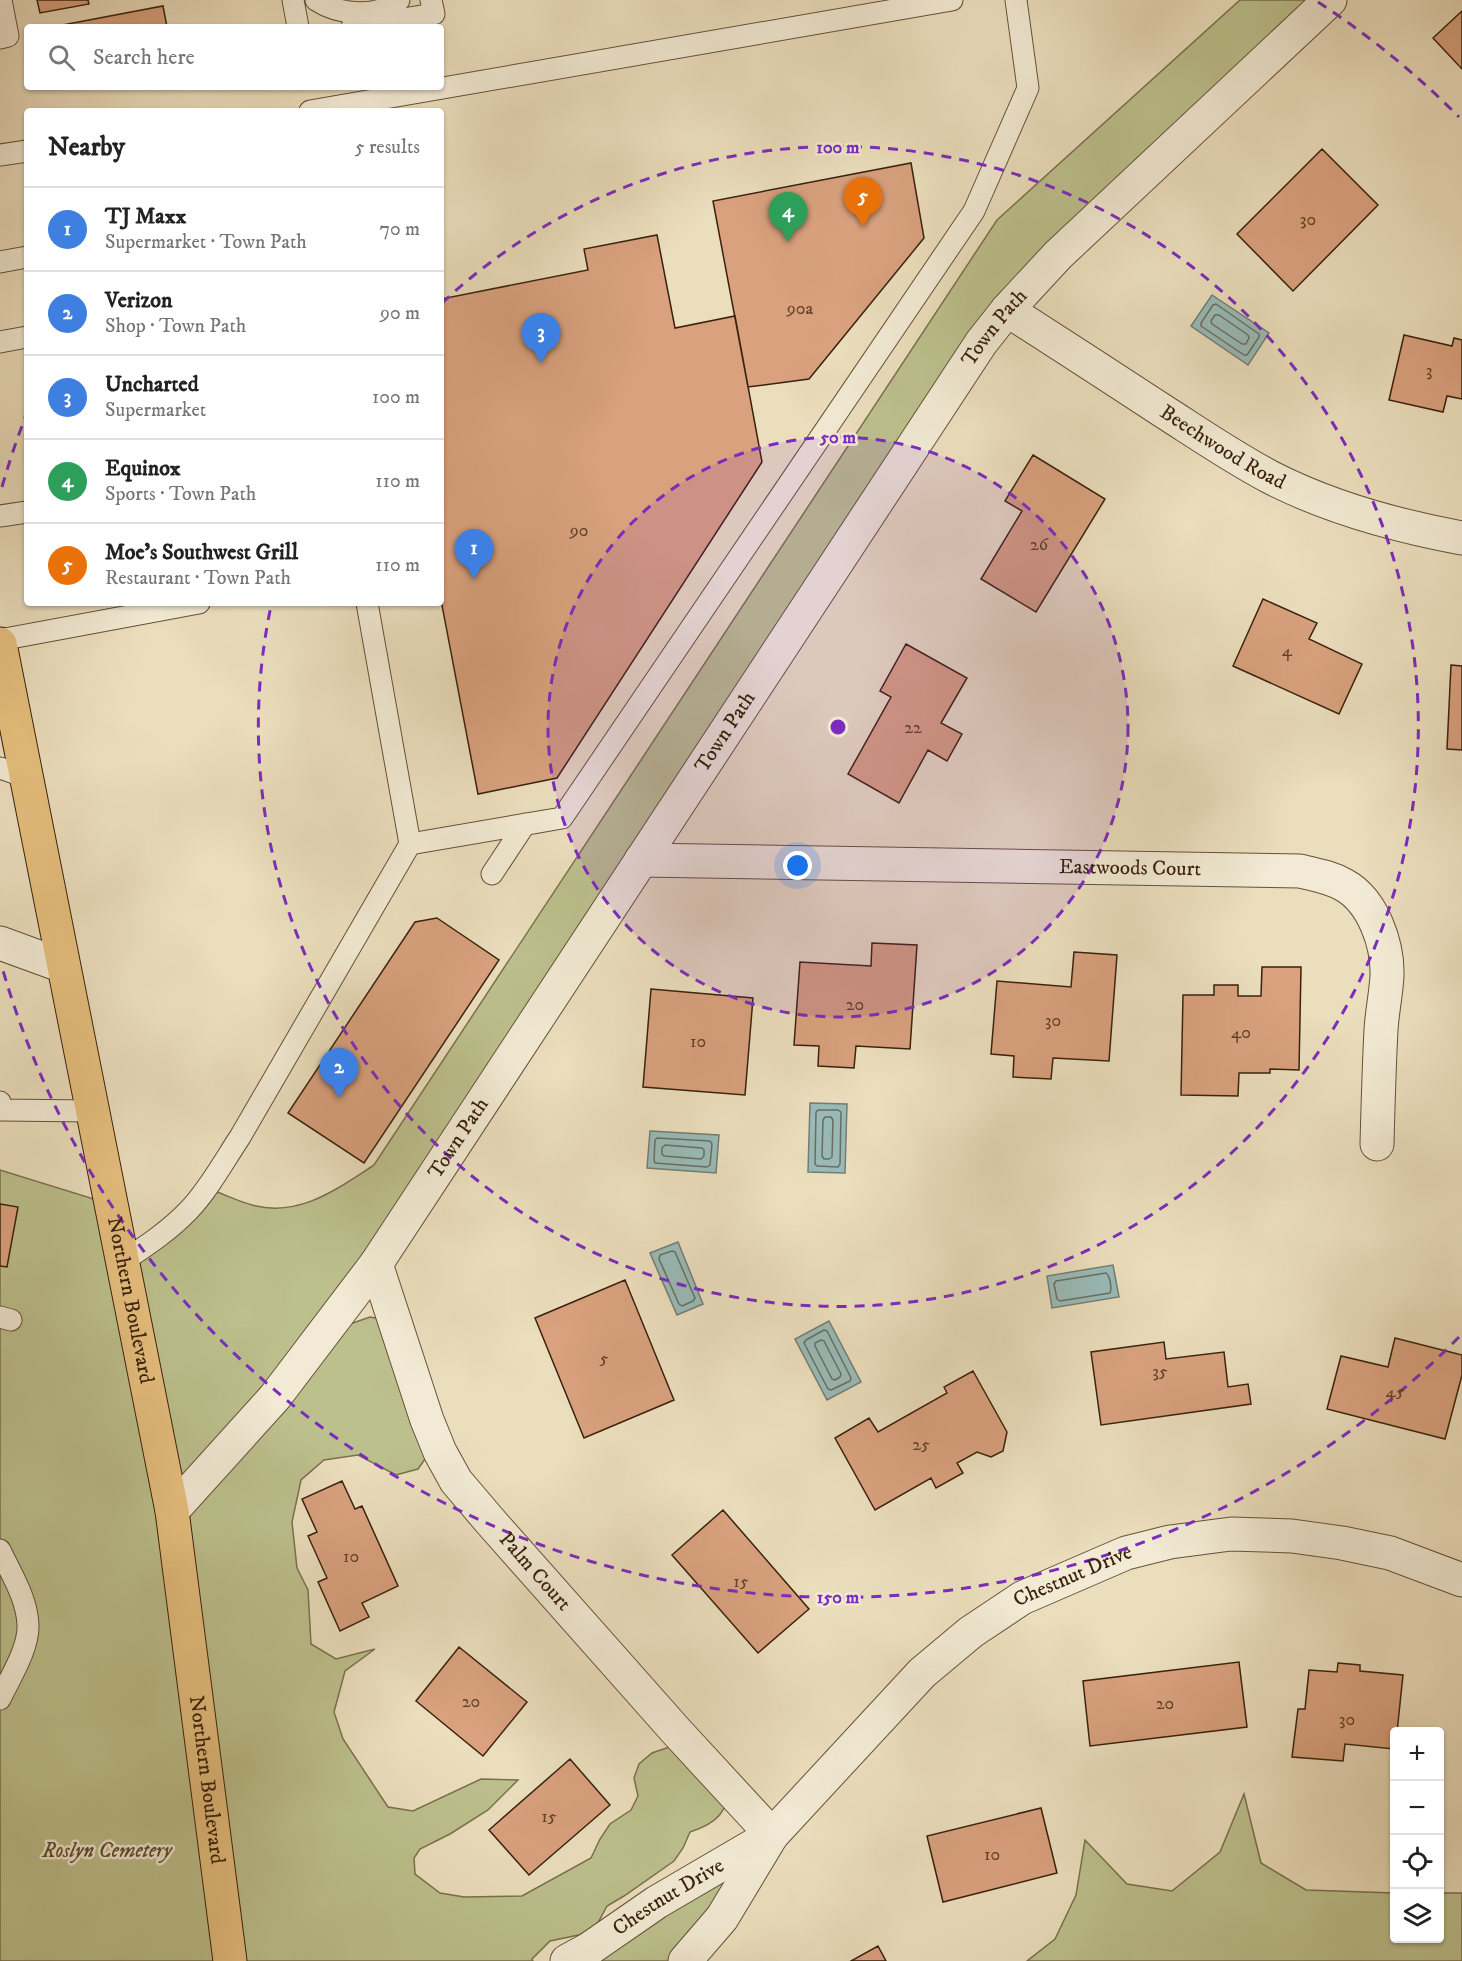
<!DOCTYPE html>
<html lang="en">
<head>
<meta charset="utf-8">
<style>
	body { margin:0; font-family:"IM FELL DW Pica",serif; background:#f2f2f2; color:#222 }
	.controls { position:absolute; right:18px; bottom:18px; display:grid; overflow:hidden; border-radius:6px; box-shadow:0 2px 4px #0004 }
	.controls button { width:54px; height:54px; display:grid; place-items:center; padding:0; border:0; border-bottom:2px solid #e0e0e0; background:#fff; color:#222; font:30px sans-serif }
	.you { position:absolute; left:798px; top:866px; width:21px; height:21px; margin:-15px; border:4px solid #fff; border-radius:50%; background:#1a73e8; box-shadow:0 0 0 9px #1a73e833 }
	.badge { display:grid; place-items:center; width:39px; height:39px; border-radius:50%; background:#8f2418; color:#fff; font-size:20px; font-weight:700 }
	.pin { position:absolute; translate:-50% -50px; filter:drop-shadow(0 2px 3px #0008) }
	.pin::after { content:''; position:absolute; top:32px; width:21px; height:18px; background:inherit; clip-path:polygon(0 0,100% 0,50% 100%) }
	.list { margin:0; padding:0; list-style:none }
	h2 { display:flex; justify-content:space-between; align-items:center; height:78px; margin:0; padding:0 24px; font-size:26px }
	h2 small { font-size:20px; font-weight:400; color:#767676 }
	.list li { display:grid; grid-template-columns:39px 1fr auto; gap:18px; align-items:center; box-sizing:border-box; height:84px; padding:0 24px; border-top:2px solid #e0e0e0 }
	.list b { display:block; font-size:22px; white-space:nowrap }
	.list p { margin:0; font-size:20px; white-space:nowrap; color:#767676 }
	.list em { font-size:20px; font-style:normal; color:#767676 }
	.icon { flex:none; width:33px; height:33px; fill:none; stroke:currentColor; stroke-width:2; stroke-linecap:round; stroke-linejoin:round }
	.map { position:relative; flex:none; width:1462px; height:1961px; overflow:hidden }
	.search { position:absolute; background:#fff; box-shadow:0 2px 4px #0004; left:24px; top:24px; width:420px; height:66px; display:flex; align-items:center; gap:15px; box-sizing:border-box; padding:0 21px; border-radius:6px; color:#767676; font-size:22px }
	.panel { position:absolute; background:#fff; box-shadow:0 2px 4px #0004; left:24px; top:108px; width:420px; height:498px; border-radius:6px }
	.map>svg:first-child { display:block }
	.green { fill:#bcc08d; stroke:#7a704d; stroke-width:1.5 }
	.water { fill:#99bbb8; stroke:#737d74; stroke-width:1.5 }
	.lines { fill:none; stroke-linecap:round; stroke-linejoin:round }
	.shore { stroke:#696e62; stroke-width:1.5 }
	.building { fill:#d9a17e; stroke:#39210d; stroke-width:1.5 }
	.service-casing { stroke:#665039; stroke-width:23 }
	.minor-casing { stroke:#665039; stroke-width:35 }
	.tertiary-casing { stroke:#665039; stroke-width:35 }
	.primary-casing { stroke:#39210d; stroke-width:35 }
	.service { stroke:#f2ead4; stroke-width:21 }
	.minor { stroke:#f2ead4; stroke-width:33 }
	.tertiary { stroke:#f2ead4; stroke-width:33 }
	.primary { stroke:#e6bf7e; stroke-width:33 }
	.ring { fill:none; stroke:#7b2cbf; stroke-width:3; stroke-dasharray:10 8 }
	.labels { text-anchor:middle; dominant-baseline:central; stroke-width:5; stroke-linejoin:round; paint-order:stroke }
	.number-label { font-size:18px; fill:#614129 }
	.street-label { font-size:21px; fill:#39210d; stroke:#f2ead4 }
	.park-label { font-size:21px; font-style:italic; fill:#5a492d; stroke:#f2ead4 }
	.centre { fill:#7b2cbf; stroke:#f2ead4; stroke-width:3 }
	.ring-label { font-size:18px; text-anchor:middle; font-weight:bold; fill:#7b2cbf; stroke:#f2ead4; stroke-width:5; stroke-linejoin:round; paint-order:stroke }
</style>
</head>
<body>
<div class="map">
<svg width="1462" height="1961" viewBox="0 0 1462 1961">
	<rect width="100%" height="100%" fill="#ebdebd"/>
	<filter id="stains"><feTurbulence type="fractalNoise" baseFrequency=".00333" numOctaves="4"/><feColorMatrix values="0 0 0 0 .2 0 0 0 0 .09 0 0 0 0 .02 0 0 0 .5 -.17"/></filter>
	<radialGradient id="worn" r=".72"><stop offset=".6" stop-color="#630" stop-opacity="0"/><stop offset="1" stop-color="#630" stop-opacity=".3"/></radialGradient>
	<path class="green" d="M1240,0h90l-272,255 -708,1069 20,-7 22,4 40,128 -14,20 -22,6 -38,-20 -34,5 -23,20 -9,42 5,46 11,22 3,54 25,15 39,-10 -30,22 -11,41 9,27 45,68 25,4 68,-32 37,1 -30,30 -38,24 -30,15 -6,9 1,16 25,19 24,4 58,-1 69,-38 9,-19 10,-15 21,-14 7,-14 -4,-18 5,-14 13,-11 26,-9 56,43c-11,26 -15,36 -44,45l-7,16 -9,13 -50,35 -17,10 -14,26 -43,9 -18,18 1,2h-533v-791l110,34 14,66 93,-78c11,4 23,10 35,13 47,13 85,-16 122,-40l623,-945z
		M1244,1794l17,69 45,27 88,3v45h46v-45h22v68h-435l28,-22 21,-44 9,-55 42,44 45,7 48,-39z
		M772,1835l-87,126h-118z"/>
	<path class="water" d="M1212,295l57,38 -21,32 -57,-39z
		M810,1103l37,1 -2,69 -37,-1z
		M650,1131l69,4 -3,38 -69,-5z
		M678,1242l25,62 -26,11 -27,-62z
		M1113,1265l6,32 -67,11 -5,-32z
		M829,1321l32,61 -34,18 -32,-61z"/>
	<g class="lines">
		<path class="shore" d="M1216,304l43,30v3l-12,18h-3l-43,-29v-3l12,-18z
			M1215,315h4l29,20 1,3 -3,6h-4l-30,-20 -1,-3z
			M818,1110h20l3,2 -1,52 -2,3 -21,-1 -2,-2 1,-52z
			M825,1117h6l2,3 -1,37 -3,2h-5l-2,-3 1,-36z
			M657,1138l53,3 2,3 -2,21 -3,2 -52,-4 -1,-3 1,-20z
			M665,1145l37,3 2,2v6l-3,3 -37,-3 -2,-2v-6z
			M672,1251l3,1 20,46 -2,3 -11,5 -3,-2 -20,-45 1,-4z
			M1106,1273c4,3 6,15 4,20l-50,8 -3,-2 -3,-15 2,-3z
			M824,1330l3,1 24,47 -1,3 -19,9 -3,-1 -24,-46 2,-3z
			M821,1340l3,1 17,33 -1,3 -5,3 -3,-1 -17,-33v-3z"/>
	</g>
	<path class="building" d="M37,0h51l1,4 -49,9z
		M163,6l4,21h-115z
		M1462,11v58l-29,-31z
		M1322,149l56,56 -85,86 -56,-57z
		M911,163l13,75 -115,141 -61,8 -35,-186z
		M657,235l18,93 60,-12 27,146 -205,316 -79,16 -37,-194v-301l147,-29 -4,-21z
		M1404,335l48,11 2,-8 8,2v59l-15,-3 -4,16 -54,-12z
		M1033,455l72,44 -69,113 -55,-33 41,-68 -17,-10z
		M1263,599l54,24 -8,16 53,25 -23,50 -106,-48z
		M906,644l61,34 -26,45 21,11 -15,27 -19,-11 -29,53 -51,-29 43,-77 -11,-6z
		M1451,665l11,1v84l-15,-1z
		M437,918l62,42 -135,203 -76,-50 127,-191z
		M872,943l45,2 -7,104 -54,-3 -2,22 -36,-2 1,-20 -25,-1 6,-83 71,4z
		M1074,952l43,3 -8,106 -56,-3 -2,21 -38,-2 1,-21 -23,-2 6,-73 74,6z
		M1262,967h39l-2,103 -29,-1v4h-31l-1,23 -57,-1 2,-100h31v-10h24v11h23z
		M651,989l102,9 -8,97 -102,-8z
		M0,1204l18,3 -11,60 -7,-1z
		M625,1280l49,120 -90,38 -49,-120z
		M1395,1338l67,17v20l-17,64 -118,-30 14,-53 47,11z
		M1164,1342l2,17 58,-7 4,35 20,-3 3,20 -150,21 -10,-73z
		M973,1371l34,61 -4,19 -12,6 -14,-5 -20,11 6,10 -27,15 -5,-10 -56,32 -40,-72 34,-20 9,14 69,-39 -3,-6z
		M342,1481l13,28 7,-3 36,80 -36,17 7,14 -29,14 -22,-49 9,-4 -19,-42 9,-4 -15,-33z
		M723,1510l86,99 -51,44 -86,-98z
		M459,1647l68,55 -44,54 -67,-55z
		M1239,1662l8,65 -157,19 -7,-65z
		M1338,1663l22,2v6l43,4 -6,57h-3v17l-49,-5 -2,17 -51,-4 6,-48h7l4,-39 28,2z
		M570,1759l40,46 -81,70 -40,-45z
		M1041,1808l16,65 -114,29 -16,-66z
		M878,1946l8,15h-35z"/>
	<g class="lines">
		<defs>
			<path id="service" d="M293,0l5,27
				M316,0c23,15 61,19 83,0
				M352,27l82,-13 -3,-14
				M0,38l8,-2 -7,-36
				M310,111l642,-111
				M0,155l27,-4
				M0,262l27,-5
				M0,342l27,-5
				M0,516l27,-4
				M0,640l199,-37
				M0,768l26,9
				M410,844l152,-26 412,-607 54,-123 -12,-88
				M492,874l33,-50
				M0,1102l1,8 90,1
				M122,1262c24,-16 47,-31 67,-52 20,-21 35,-49 51,-73l170,-293 -43,-241
				M0,1317l11,3
				M0,1550c11,24 27,48 28,75 1,23 -18,53 -28,74"/>
			<g id="minor">
				<path id="s1" d="M1007,310c52,33 104,67 156,101 36,23 71,47 109,67 59,30 125,48 190,60"/>
				<path id="s2" d="M641,860l659,11c16,4 30,6 44,14 29,16 44,59 43,91 -1,18 -5,36 -6,54 -2,38 -3,76 -4,114"/>
				<path d="M0,943l63,23"/>
				<path id="s3" d="M376,1264l51,156 13,32 16,29 34,40 187,211 95,103"/>
				<path id="s4" d="M567,1961l22,-12 68,-47 113,-66"/>
				<path id="s5" d="M685,1961l37,-43 50,-83 150,-162 49,-41 51,-34 104,-45 44,-11 61,-8 61,2 50,7 48,10 72,27"/>
			</g>
			<g id="tertiary">
				<path id="s6" d="M172,1511l103,-114 101,-133 605,-921 26,-33 51,-55 272,-255"/>
			</g>
			<g id="primary">
				<path id="s7" d="M0,644l172,867 58,450"/>
			</g>
		</defs>
		<use href="#service" class="service-casing"/>
		<use href="#minor" class="minor-casing"/>
		<use href="#tertiary" class="tertiary-casing"/>
		<use href="#primary" class="primary-casing"/>
		<use href="#service" class="service"/>
		<use href="#minor" class="minor"/>
		<use href="#tertiary" class="tertiary"/>
		<use href="#primary" class="primary"/>
	</g>
	<circle cx="838" cy="727" r="290" fill="#7b2cbf" fill-opacity=".12"/>
	<g class="ring">
		<circle cx="838" cy="727" r="290"/>
		<path d="M442 303A580 580 0 1 1 271 606"/>
		<path d="M1459 1337A870 870 0 0 1 2 967M2 487A870 870 0 0 1 26 415M1318 2A870 870 0 0 1 1459 117"/>
	</g>
	<g class="labels">
		<g class="number-label">
			<text x="1308" y="220">30</text>
			<text x="800" y="309">90a</text>
			<text x="1429" y="371">3</text>
			<text x="579" y="531">90</text>
			<text x="1039" y="545">26</text>
			<text x="1287" y="651">4</text>
			<text x="913" y="728">22</text>
			<text x="855" y="1005">20</text>
			<text x="1053" y="1021">30</text>
			<text x="1241" y="1033">40</text>
			<text x="698" y="1042">10</text>
			<text x="604" y="1359">5</text>
			<text x="1160" y="1372">35</text>
			<text x="1395" y="1392">45</text>
			<text x="921" y="1445">25</text>
			<text x="351" y="1557">10</text>
			<text x="741" y="1582">15</text>
			<text x="471" y="1702">20</text>
			<text x="1165" y="1704">20</text>
			<text x="1347" y="1720">30</text>
			<text x="549" y="1817">15</text>
			<text x="992" y="1855">10</text>
		</g>
		<g class="street-label">
			<text stroke="none"><textPath href="#s6" startOffset="1443">Town Path</textPath></text>
			<text stroke="none"><textPath href="#s1" startOffset="256">Beechwood Road</textPath></text>
			<text stroke="none"><textPath href="#s6" startOffset="957">Town Path</textPath></text>
			<text stroke="none"><textPath href="#s2" startOffset="489">Eastwoods Court</textPath></text>
			<text stroke="none"><textPath href="#s6" startOffset="471">Town Path</textPath></text>
			<text stroke="none"><textPath href="#s7" startOffset="669">Northern Boulevard</textPath></text>
			<text stroke="none"><textPath href="#s3" startOffset="352">Palm Court</textPath></text>
			<text stroke="none"><textPath href="#s5" startOffset="555">Chestnut Drive</textPath></text>
			<text stroke="none"><textPath href="#s7" startOffset="1155">Northern Boulevard</textPath></text>
			<text stroke="none"><textPath href="#s4" startOffset="120">Chestnut Drive</textPath></text>
		</g>
		<g class="park-label">
			<text x="107" y="1851">Roslyn Cemetery</text>
		</g>
	</g>
	<circle cx="838" cy="727" r="9" class="centre"/>
	<g class="ring-label">
		<text x="838" y="153">100 m</text>
		<text x="838" y="443">50 m</text>
		<text x="838" y="1603">150 m</text>
	</g>
	<rect width="100%" height="100%" filter="url(#stains)"/>
	<rect width="100%" height="100%" fill="url(#worn)"/>
</svg>
<div class="controls">
<button>+</button>
<button>−</button>
<button><svg class="icon" aria-label="locate" viewBox="0 0 24 24"><circle cx="12" cy="12" r="6"/><path d="M12 2v4M12 18v4M2 12h4M18 12h4"/></svg></button>
<button><svg class="icon" aria-label="layers" viewBox="0 0 24 24"><path d="M12 4l9 5-9 5-9-5zM3 14l9 5 9-5"/></svg></button>
</div>
<div class="you"></div>
<div class="pin badge" style="left:474px;top:579px;background:#3f7fe0">1</div>
<div class="pin badge" style="left:339px;top:1098px;background:#3f7fe0">2</div>
<div class="pin badge" style="left:541px;top:363px;background:#3f7fe0">3</div>
<div class="pin badge" style="left:788px;top:242px;background:#2e9e5b">4</div>
<div class="pin badge" style="left:863px;top:227px;background:#e8710a">5</div>
<div class="search"><svg class="icon" aria-label="search" viewBox="0 0 24 24"><circle cx="10" cy="10" r="6"/><path d="M15 15l6 6"/></svg>Search here</div>
<section class="panel">
<h2>Nearby<small>5 results</small></h2>
<ul class="list">
<li><span class="badge" style="background:#3f7fe0">1</span><div><b>TJ Maxx</b><p>Supermarket · Town Path</p></div><em>70 m</em></li>
<li><span class="badge" style="background:#3f7fe0">2</span><div><b>Verizon</b><p>Shop · Town Path</p></div><em>90 m</em></li>
<li><span class="badge" style="background:#3f7fe0">3</span><div><b>Uncharted</b><p>Supermarket</p></div><em>100 m</em></li>
<li><span class="badge" style="background:#2e9e5b">4</span><div><b>Equinox</b><p>Sports · Town Path</p></div><em>110 m</em></li>
<li><span class="badge" style="background:#e8710a">5</span><div><b>Moe's Southwest Grill</b><p>Restaurant · Town Path</p></div><em>110 m</em></li>
</ul>
</section>
</div>
</body>
</html>
